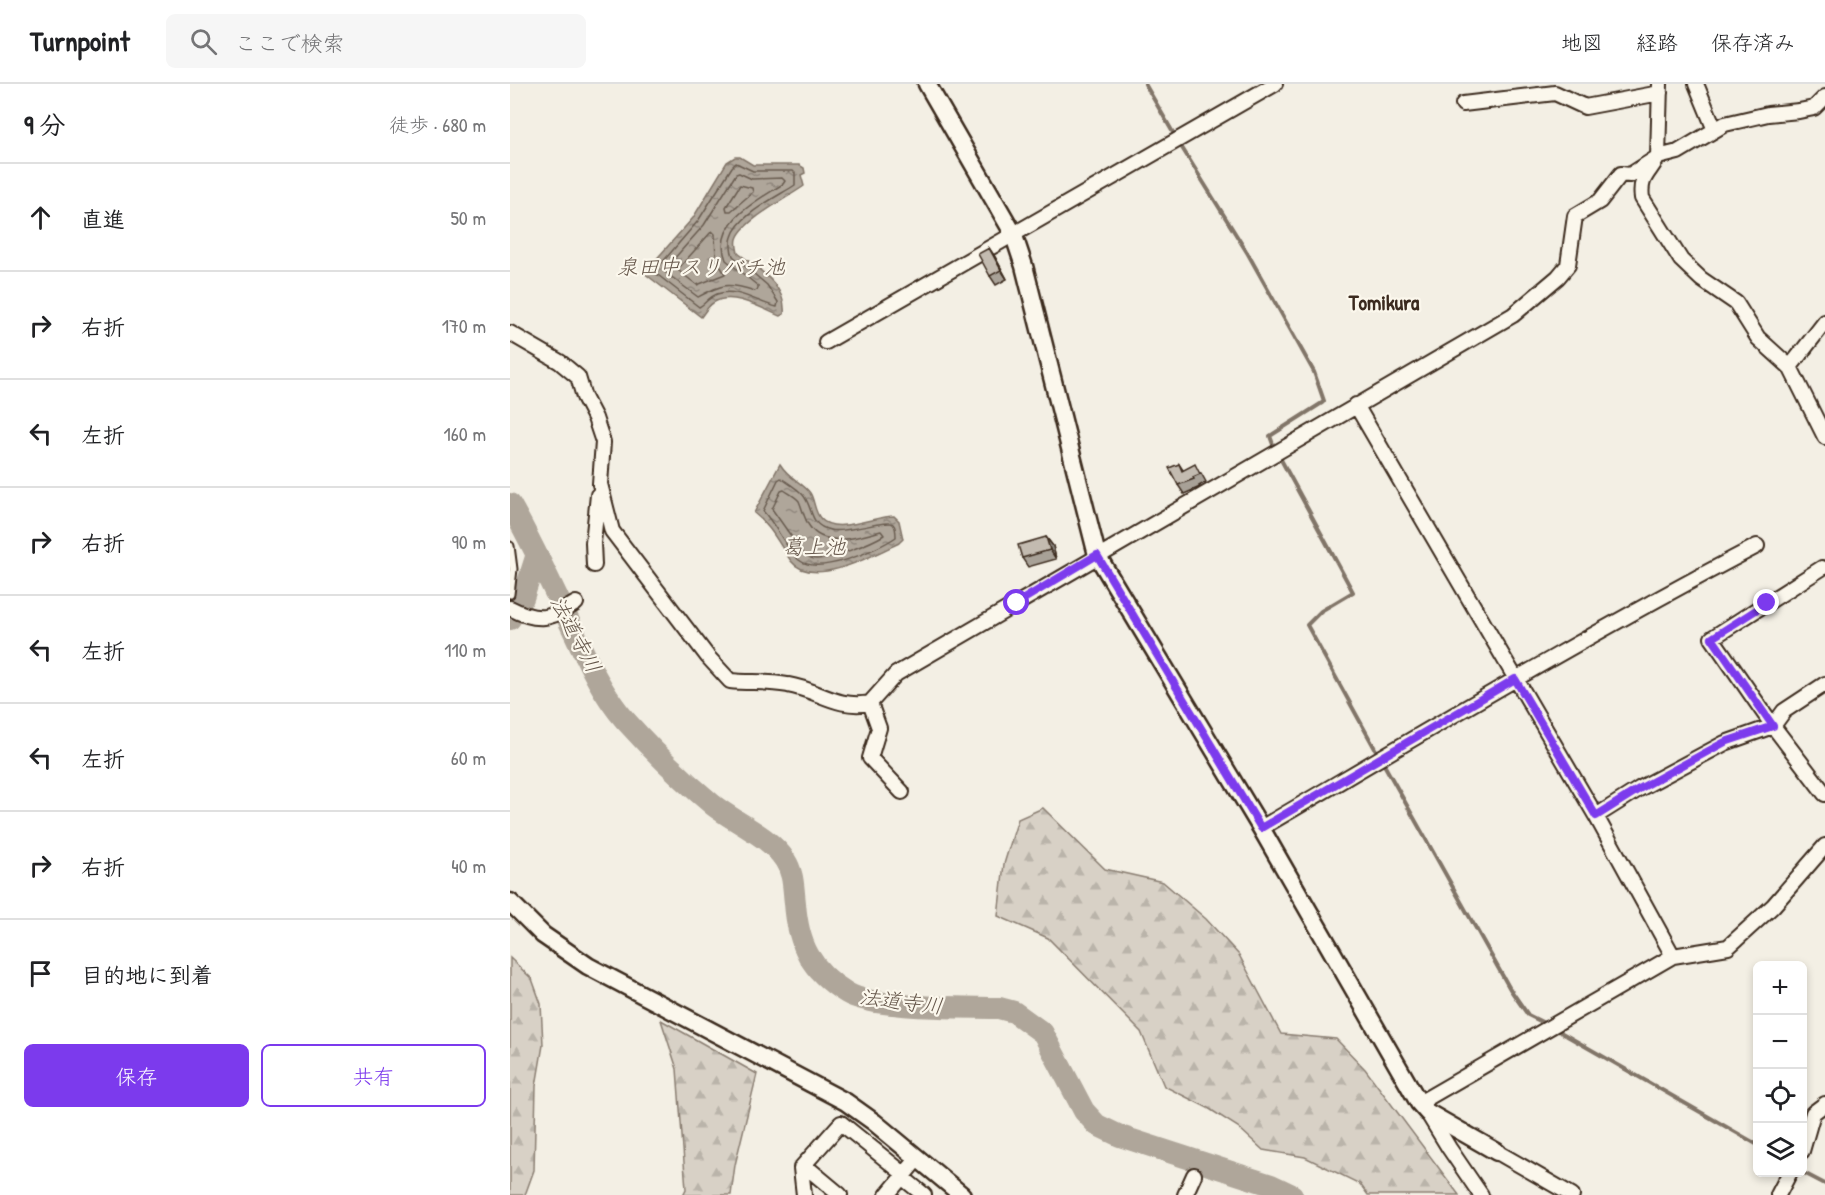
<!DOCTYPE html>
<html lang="ja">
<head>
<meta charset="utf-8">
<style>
	body { margin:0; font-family:"Patrick Hand","Klee One",sans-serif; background:#f6f6f6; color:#202124 }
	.controls { position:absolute; right:18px; bottom:18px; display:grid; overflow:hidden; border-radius:9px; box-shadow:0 3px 9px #0003 }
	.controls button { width:54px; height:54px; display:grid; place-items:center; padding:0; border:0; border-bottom:2px solid #e0e0e0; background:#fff; color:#202124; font:30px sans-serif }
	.stop { position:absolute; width:18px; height:18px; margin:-14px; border:4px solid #7c3aed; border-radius:50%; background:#fff }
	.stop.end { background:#7c3aed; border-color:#fff; box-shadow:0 2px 6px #0008 }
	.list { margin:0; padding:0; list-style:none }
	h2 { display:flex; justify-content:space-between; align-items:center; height:78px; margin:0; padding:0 24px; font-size:26px }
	h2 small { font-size:20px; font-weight:400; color:#757577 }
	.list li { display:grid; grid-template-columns:39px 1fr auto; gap:18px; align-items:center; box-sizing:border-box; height:108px; padding:0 24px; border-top:2px solid #e0e0e0 }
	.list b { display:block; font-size:22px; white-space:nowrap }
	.list em { font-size:20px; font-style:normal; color:#757577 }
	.actions { display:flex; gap:12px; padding:18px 24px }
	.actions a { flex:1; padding:14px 0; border:2px solid #7c3aed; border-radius:9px; text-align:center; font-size:21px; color:#7c3aed }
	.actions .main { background:#7c3aed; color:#fff }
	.icon { flex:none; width:33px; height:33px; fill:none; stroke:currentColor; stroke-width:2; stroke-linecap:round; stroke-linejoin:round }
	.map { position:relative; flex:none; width:1315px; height:1111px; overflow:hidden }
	header { display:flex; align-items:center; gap:36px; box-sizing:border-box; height:84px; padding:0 30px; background:#fff; border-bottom:2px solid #e0e0e0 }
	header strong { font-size:28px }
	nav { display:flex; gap:33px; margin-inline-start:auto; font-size:21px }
	.search { width:420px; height:54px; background:#f6f6f6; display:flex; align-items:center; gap:15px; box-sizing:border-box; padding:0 21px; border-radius:9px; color:#757577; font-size:22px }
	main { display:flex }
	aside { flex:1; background:#fff }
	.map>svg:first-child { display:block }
	.forest { fill:url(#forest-firs); stroke:#8a7e72; stroke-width:1.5 }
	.water { fill:url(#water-ripples); stroke:#817468; stroke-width:1.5 }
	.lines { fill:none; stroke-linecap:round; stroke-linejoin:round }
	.shore { stroke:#695c50; stroke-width:1.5 }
	.stream { stroke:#817468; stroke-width:4 }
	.river { stroke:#afa69a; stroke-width:22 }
	.service-casing { stroke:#3b2a1e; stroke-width:11 }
	.minor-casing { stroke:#3b2a1e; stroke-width:18 }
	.tertiary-casing { stroke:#3b2a1e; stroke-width:21 }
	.service { stroke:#fbf7ec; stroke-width:7 }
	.minor { stroke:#fbf7ec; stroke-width:14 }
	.tertiary { stroke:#fbf7ec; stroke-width:16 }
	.wall { fill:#a8a197; stroke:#3b2a1e; stroke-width:1.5 }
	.shaded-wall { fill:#88837b; stroke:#3b2a1e; stroke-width:1.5 }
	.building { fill:#c3bbb0; stroke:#3b2a1e; stroke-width:1.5 }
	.route { stroke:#7c3aed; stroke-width:8 }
	.labels { text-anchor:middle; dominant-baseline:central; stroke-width:4.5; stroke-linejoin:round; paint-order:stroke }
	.water-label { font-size:21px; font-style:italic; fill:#645549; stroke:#fbf7ec }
	.neighbourhood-label { font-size:21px; font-weight:bold; fill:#3b2a1e; stroke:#fbf7ec }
</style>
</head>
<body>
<header>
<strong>Turnpoint</strong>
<div class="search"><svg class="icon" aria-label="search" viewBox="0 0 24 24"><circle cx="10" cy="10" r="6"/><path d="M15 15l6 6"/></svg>ここで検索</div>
<nav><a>地図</a><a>経路</a><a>保存済み</a></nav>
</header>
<main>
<aside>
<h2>9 分<small>徒歩 · 680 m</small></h2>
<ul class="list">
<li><svg class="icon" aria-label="ahead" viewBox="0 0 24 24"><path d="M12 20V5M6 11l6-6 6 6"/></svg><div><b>直進</b></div><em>50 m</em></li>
<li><svg class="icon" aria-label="right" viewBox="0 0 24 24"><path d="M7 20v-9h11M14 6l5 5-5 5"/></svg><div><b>右折</b></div><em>170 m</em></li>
<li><svg class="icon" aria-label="left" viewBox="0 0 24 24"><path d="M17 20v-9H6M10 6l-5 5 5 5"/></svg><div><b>左折</b></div><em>160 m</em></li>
<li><svg class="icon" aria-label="right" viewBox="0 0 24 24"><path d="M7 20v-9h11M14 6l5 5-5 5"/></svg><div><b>右折</b></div><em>90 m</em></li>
<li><svg class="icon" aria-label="left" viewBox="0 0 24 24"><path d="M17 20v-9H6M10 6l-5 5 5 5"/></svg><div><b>左折</b></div><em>110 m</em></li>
<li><svg class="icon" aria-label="left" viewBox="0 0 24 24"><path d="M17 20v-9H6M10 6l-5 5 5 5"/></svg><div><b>左折</b></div><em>60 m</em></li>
<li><svg class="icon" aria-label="right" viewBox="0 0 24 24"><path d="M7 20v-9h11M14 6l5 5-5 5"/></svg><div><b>右折</b></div><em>40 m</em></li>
<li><svg class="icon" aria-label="arrive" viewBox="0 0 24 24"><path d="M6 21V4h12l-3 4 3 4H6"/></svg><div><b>目的地に到着</b></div></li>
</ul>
<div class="actions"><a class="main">保存</a><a>共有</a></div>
</aside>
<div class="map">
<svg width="1315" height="1111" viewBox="0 0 1315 1111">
	<defs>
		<pattern id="forest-firs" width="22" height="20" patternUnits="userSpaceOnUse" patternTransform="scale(1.5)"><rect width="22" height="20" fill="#d8d1c6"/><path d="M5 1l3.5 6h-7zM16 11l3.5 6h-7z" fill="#bab4aa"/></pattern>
		<pattern id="water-ripples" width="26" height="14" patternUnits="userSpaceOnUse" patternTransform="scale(1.5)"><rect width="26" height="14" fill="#afa69a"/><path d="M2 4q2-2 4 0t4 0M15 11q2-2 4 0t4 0" fill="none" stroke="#90877d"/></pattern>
	</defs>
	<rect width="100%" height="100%" fill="#f3efe4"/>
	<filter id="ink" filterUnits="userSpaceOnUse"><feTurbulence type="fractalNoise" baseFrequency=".0167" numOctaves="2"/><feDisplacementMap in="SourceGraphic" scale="12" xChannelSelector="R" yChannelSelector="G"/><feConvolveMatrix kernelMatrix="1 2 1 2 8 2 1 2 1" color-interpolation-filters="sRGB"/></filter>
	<g filter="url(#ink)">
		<path class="forest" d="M533,724l62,61 58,13 43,37 33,36 42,79 55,5 29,30 94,126h-91l-8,-11 -55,-27 -42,-7 -25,-23 -30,-19 -44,-22 -23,-54 -93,-94 -50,-22 6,-52 14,-45z
			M0,874l22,21 9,25 2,41 -7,41 -2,84 -9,25h-15z
			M151,936l96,54 -22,91 -4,30h-48l3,-6 -9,-120z"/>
		<path class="water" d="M225,73h5l13,8h46l5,3 1,5 -4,2 3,11c-15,11 -62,35 -67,53 -1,4 0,10 1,14 20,16 49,32 46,61l-4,2c-17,-7 -48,-26 -67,-13 -5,3 -9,10 -12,14l-57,-44 49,-55 34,-56z
			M270,380c9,15 22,18 30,29 5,8 4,19 11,26 14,16 55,-3 73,-3l5,5 4,18 -4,4c-25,12 -86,46 -108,18 -12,-17 -20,-35 -37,-48z"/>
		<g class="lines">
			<path class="shore" d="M226,79l17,8h40l2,2v12c-18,12 -57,30 -63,52 -2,5 -1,14 1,19l34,29 11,17 -1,5c-19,-4 -40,-20 -60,-13 -8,3 -12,10 -18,13l-45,-35 44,-51 34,-54z
				M229,89l13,6 30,-1 3,3 -2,3c-25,16 -72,39 -57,76l32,26v3l-3,2c-29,-9 -32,-7 -57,6l-32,-24 -1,-4 39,-44 32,-51z
				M230,101l12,3 1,4 -22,19h-4l-1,-4z
				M202,147l3,3 1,25 9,15 -28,11 -18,-14 -1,-2z
				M271,394c7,5 17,11 22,17 11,13 5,30 27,35 14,4 58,-11 63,-6 3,3 3,10 3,13 -19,13 -77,39 -97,23 -12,-10 -23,-35 -36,-49l15,-31z
				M274,406c4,3 12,7 15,11 4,9 5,18 11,26 15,22 51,9 71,4l3,4c-13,8 -55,25 -68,24 -6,0 -9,-3 -13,-6l-31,-44 9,-18z"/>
			<path class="stream" d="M635,0l30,52
				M669,59l69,111 66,118 10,29 -2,2 -52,33 5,14
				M769,372l74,136 -32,19 -14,14 71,129
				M872,677l128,228 18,26 18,9
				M1045,945l203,116
				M1292,1088l23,12"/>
			<path class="river" d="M0,420c20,35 38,73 55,109 18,37 33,76 60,107 26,29 58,60 88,85 23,18 55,30 72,55 9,14 8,27 10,43 3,42 16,68 52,90 26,16 117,14 152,15l15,4 29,21 41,78 13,14 23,11 151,49 21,10
				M0,535l13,-21 13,-41"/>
			<defs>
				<path id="service" d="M0,462l3,23 -3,25"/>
				<path id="minor" d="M1150,0l-2,73c-9,17 -19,20 -16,41l39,62 20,19 35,24 22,35 32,29 35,70
					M1186,0l19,46
					M953,20l92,-11 30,14 75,-14
					M0,249l50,29 18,15 6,20 11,21 8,24 -3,42 12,47 96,126 22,24c19,2 39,0 58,4 31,5 48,24 82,18
					M316,258l449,-258
					M1280,283l35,-45
					M846,321l240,411 77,140
					M84,481l-1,-22 5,-48
					M1312,484l-110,70 61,88 11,-15 41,-27
					M0,524c29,15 40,11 66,-5
					M392,708l-32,-34 9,-30 -9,-25 26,-29 617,-359 45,-38 10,-12 7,-49 25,-15 21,-27 9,1 28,-18 20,-5 47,-28 43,-10 31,-3 15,-3 11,-11
					M1086,732l43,-27 86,-46 48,-17 52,68
					M751,744c164,-96 327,-194 496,-282
					M909,1019l254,-147 55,-9 45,-41 52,-60
					M917,1028l22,36 32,47
					M1292,1067l11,-38 12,-9
					M987,1068l75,43
					M294,1081l36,30
					M392,1093l22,18
					M294,1111l-3,-27 40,-45 63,51
					M377,1111l31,-37
					M675,1111l9,-20
					M1268,1111l12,-23"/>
				<path id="tertiary" d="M417,0l86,149 11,33 73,289 164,273 158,275 8,9 70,40
					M0,818l33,33 45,31 258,136 28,20 88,73"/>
			</defs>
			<use href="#service" class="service-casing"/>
			<use href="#minor" class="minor-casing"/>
			<use href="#tertiary" class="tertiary-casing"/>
			<use href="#service" class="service"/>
			<use href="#minor" class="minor"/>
			<use href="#tertiary" class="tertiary"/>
		</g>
		<path class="wall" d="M479,164l6,9 12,22 -11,6 -6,-9z
			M669,380l4,6 18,3 5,9 -7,4 1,1 -16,7 -6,-9z
			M536,453l7,9 3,13 -28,8 -6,-9z"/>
		<path class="shaded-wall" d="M479,164l6,9 12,22 -6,-9z
			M536,453l7,9 3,13 -6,-9z"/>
		<path class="building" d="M479,164l12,22 -11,6 -12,-22z
			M669,380l3,7 13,-7 5,10 -7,3 1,2 -16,6 -9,-17z
			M536,453l4,13 -28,8 -4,-13z"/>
	</g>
	<g class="lines" filter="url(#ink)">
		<path class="route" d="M507,519l80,-48 164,273 254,-149 81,137 43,-27 86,-47 48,-16 -61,-88 55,-35"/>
	</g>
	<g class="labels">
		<g class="water-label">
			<text x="191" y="182">泉田中スリバチ池</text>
			<text x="304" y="462">葛上池</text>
			<text transform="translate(66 550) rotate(62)">法道寺川</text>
			<text transform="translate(391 917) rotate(7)">法道寺川</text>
		</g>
		<g class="neighbourhood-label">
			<text x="874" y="218">Tomikura</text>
		</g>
	</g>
</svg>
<div class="controls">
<button>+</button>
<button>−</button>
<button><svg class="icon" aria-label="locate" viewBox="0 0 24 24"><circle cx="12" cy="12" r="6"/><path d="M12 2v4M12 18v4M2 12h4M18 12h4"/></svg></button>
<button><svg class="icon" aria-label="layers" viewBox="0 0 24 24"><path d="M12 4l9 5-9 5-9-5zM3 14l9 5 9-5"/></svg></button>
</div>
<div class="stop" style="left:507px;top:519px"></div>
<div class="stop end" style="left:1257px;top:519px"></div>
</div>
</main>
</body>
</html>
